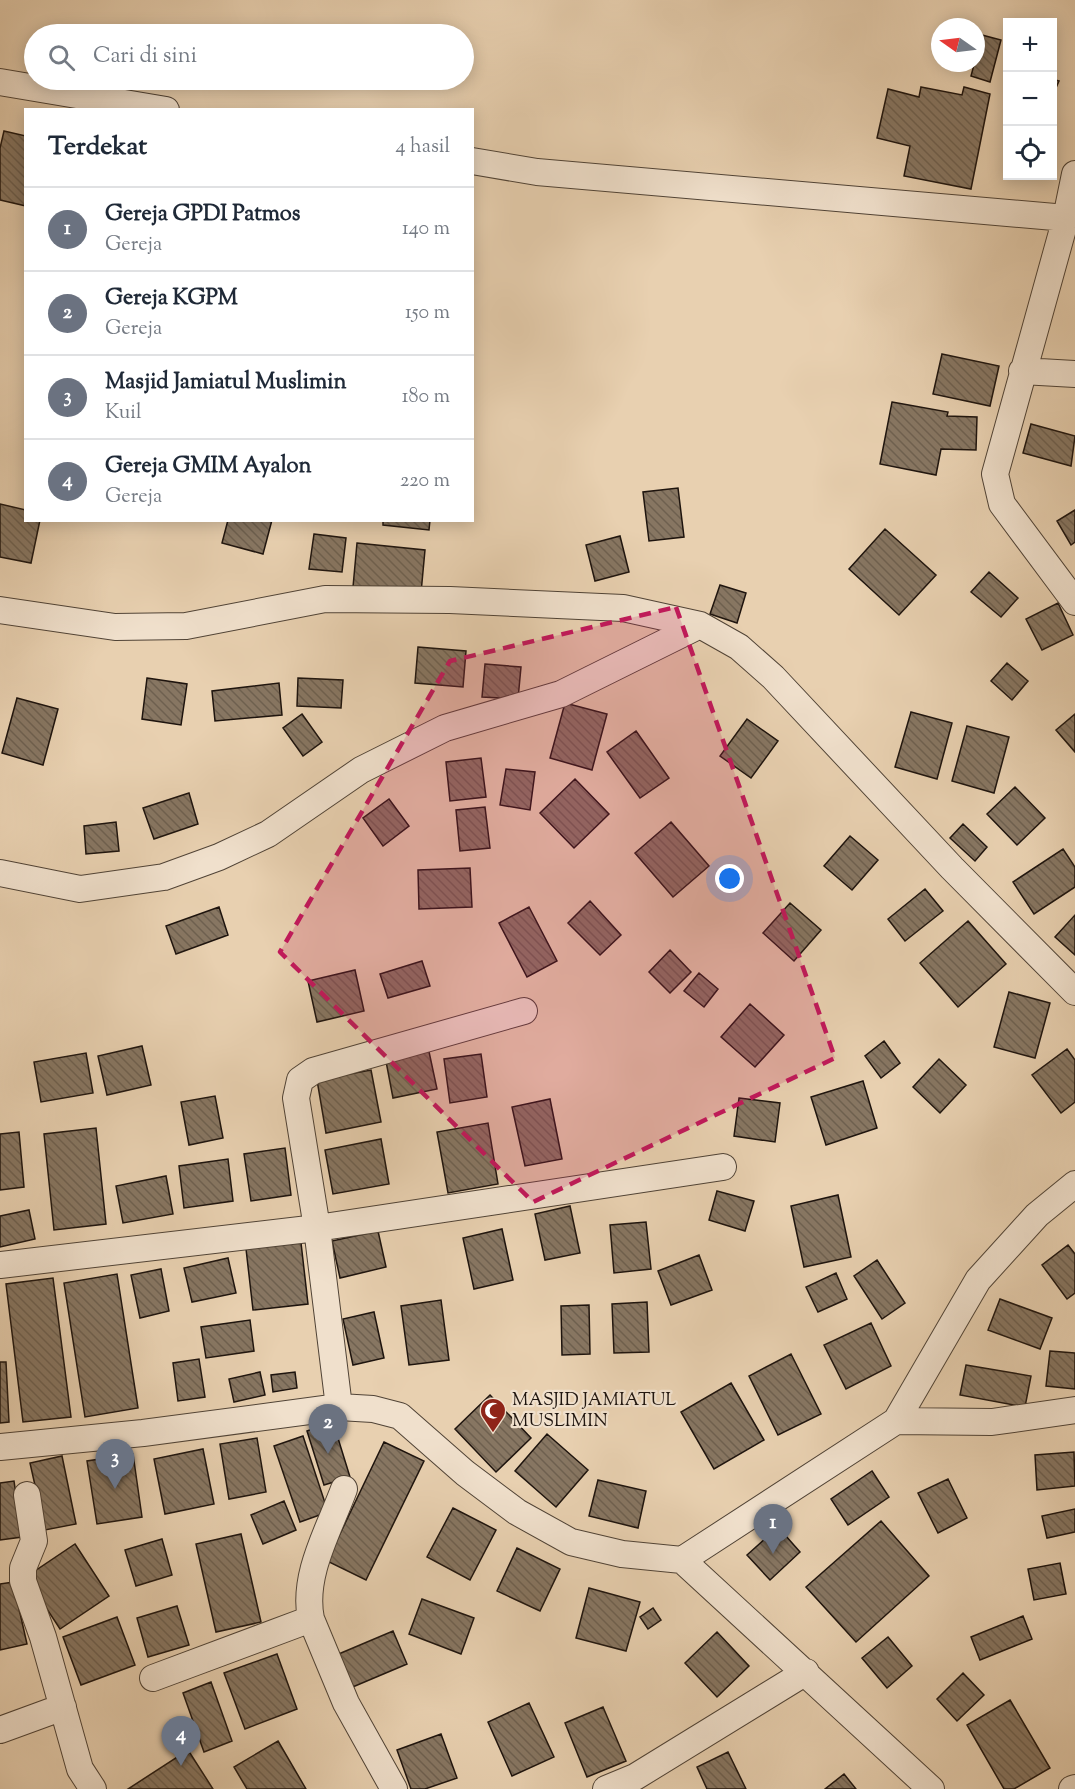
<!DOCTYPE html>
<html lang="id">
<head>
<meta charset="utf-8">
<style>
	body { margin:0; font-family:"Sorts Mill Goudy",serif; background:#f2f2f3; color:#1f2937 }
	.controls { position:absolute; right:18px; top:18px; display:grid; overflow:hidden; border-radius:0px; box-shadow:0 3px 15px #0003 }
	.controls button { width:54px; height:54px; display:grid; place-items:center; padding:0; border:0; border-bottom:2px solid #e0e1e3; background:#fff; color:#1f2937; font:30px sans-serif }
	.compass { position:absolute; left:931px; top:18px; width:54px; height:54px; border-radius:50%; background:#fff; box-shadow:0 3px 15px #0003; rotate:284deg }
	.you { position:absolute; left:730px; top:879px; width:21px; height:21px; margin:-15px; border:4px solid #fff; border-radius:50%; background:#1a73e8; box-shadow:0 0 0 9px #1a73e833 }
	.badge { display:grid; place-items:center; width:39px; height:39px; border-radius:50%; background:#d93025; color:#fff; font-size:20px; font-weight:700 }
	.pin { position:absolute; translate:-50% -50px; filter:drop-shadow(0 2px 3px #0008) }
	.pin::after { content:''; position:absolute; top:32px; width:21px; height:18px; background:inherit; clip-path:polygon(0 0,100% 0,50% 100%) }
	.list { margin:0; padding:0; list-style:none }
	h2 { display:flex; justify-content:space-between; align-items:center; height:78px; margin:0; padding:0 24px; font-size:26px }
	h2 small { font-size:20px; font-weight:400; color:#747a83 }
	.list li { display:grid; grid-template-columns:39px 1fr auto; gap:18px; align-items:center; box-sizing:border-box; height:84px; padding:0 24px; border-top:2px solid #e0e1e3 }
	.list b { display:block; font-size:22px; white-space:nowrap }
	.list p { margin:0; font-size:20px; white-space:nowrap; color:#747a83 }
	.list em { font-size:20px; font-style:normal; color:#747a83 }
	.icon { flex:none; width:33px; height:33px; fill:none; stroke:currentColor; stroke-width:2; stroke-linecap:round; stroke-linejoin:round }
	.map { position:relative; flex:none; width:1075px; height:1789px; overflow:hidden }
	.search { position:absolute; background:#fff; box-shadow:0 3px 15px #0003; left:24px; top:24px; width:450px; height:66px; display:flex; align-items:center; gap:15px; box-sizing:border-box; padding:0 21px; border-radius:33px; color:#747a83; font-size:22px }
	.panel { position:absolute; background:#fff; box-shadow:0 3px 15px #0003; left:24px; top:108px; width:450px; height:414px; border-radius:0px }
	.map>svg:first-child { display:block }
	.building { fill:url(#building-back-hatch); stroke:#1e140e; stroke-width:1.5 }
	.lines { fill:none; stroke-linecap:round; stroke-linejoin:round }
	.street-casing { stroke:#504336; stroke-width:28 }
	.street { stroke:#f0e0cc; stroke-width:26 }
	.marked { fill:#c2185b; fill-opacity:0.2; stroke:#c2185b; stroke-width:4.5; stroke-dasharray:12 8; stroke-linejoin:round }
	.labels { text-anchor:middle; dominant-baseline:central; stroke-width:4.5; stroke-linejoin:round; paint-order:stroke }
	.poi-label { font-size:18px; fill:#1e140e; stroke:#f0e0cc; text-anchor:start }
</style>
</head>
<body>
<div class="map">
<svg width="1075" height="1789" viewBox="0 0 1075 1789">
	<defs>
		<pattern id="building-back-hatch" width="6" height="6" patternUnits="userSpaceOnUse" patternTransform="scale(1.5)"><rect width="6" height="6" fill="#877662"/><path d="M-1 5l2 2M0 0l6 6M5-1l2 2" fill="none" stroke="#6e604f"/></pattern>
	</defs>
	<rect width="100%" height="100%" fill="#e8d0b0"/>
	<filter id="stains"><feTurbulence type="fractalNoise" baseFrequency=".00333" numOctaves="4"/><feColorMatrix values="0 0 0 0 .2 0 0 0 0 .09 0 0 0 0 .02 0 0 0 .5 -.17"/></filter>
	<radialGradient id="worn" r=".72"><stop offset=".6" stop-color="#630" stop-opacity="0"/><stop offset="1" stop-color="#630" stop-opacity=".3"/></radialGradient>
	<path class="building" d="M982,35l19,5 -11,42 -19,-6z
		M1052,79l7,2 -7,16z
		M921,87l41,8 2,-8 26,7 -19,95 -67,-13 6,-30 -33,-8 11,-49 31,8z
		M4,131l22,5v70l-26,-6v-52z
		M942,354l57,12 -9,40 -57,-12z
		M892,402l56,10 -1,4 30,1 -1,33 -35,-1 -5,26 -56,-11z
		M1031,424l44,12 -4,30 -48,-13z
		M678,488l6,49 -35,4 -6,-49z
		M0,504l26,6v10h14l-9,43 -31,-6z
		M1075,510v32l-4,3 -14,-24z
		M228,520h44l-9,34 -41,-11z
		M383,520h47l-1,10 -46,-5z
		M885,529l51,46 -37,40 -50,-46z
		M314,534l32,4 -4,34 -33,-3z
		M620,536l9,36 -34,9 -9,-36z
		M357,543l68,7 -4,43 -68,-6z
		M989,572l29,26 -17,19 -30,-25z
		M720,585l26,8 -9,30 -27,-9z
		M1058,603l15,32 -31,15 -16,-31z
		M418,647l48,4 -3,36 -48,-4z
		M1007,663l21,18 -16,19 -21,-19z
		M485,664l36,3 -3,32 -36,-2z
		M147,678l40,6 -6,41 -39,-6z
		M298,678l45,2 -2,28 -44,-2z
		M279,683l3,32 -67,6 -3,-30z
		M17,698l41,11 -15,56 -41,-12z
		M565,703l42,11 -15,56 -42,-12z
		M911,712l41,11 -15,56 -42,-12z
		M302,714l20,28 -19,14 -20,-28z
		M1075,714v38l-19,-22z
		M747,719l31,22 -27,37 -31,-22z
		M967,726l42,11 -15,56 -42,-12z
		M636,731l33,47 -29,20 -33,-46z
		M481,758l5,39 -36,4 -4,-39z
		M506,769l29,3 -5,38 -30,-5z
		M575,779l34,35 -35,34 -34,-35z
		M1015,787l30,31 -28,27 -30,-31z
		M189,793l9,31 -44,15 -11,-31z
		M389,799l20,27 -26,20 -20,-28z
		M485,807l5,41 -30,3 -4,-41z
		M116,822l3,29 -33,3 -2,-28z
		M671,822l38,44 -36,31 -38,-44z
		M963,824l24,23 -12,14 -25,-23z
		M850,836l28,24 -26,30 -28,-24z
		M1063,849l12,18v20l-41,27 -21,-32z
		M470,868l2,39 -53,2 -1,-39z
		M925,889l18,22 -38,30 -17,-22z
		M590,901l31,34 -21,20 -32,-32z
		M790,903l31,27 -27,31 -31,-28z
		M219,907l9,28 -52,19 -10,-28z
		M529,907l28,54 -30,16 -28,-54z
		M1075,915v40l-20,-18z
		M968,921l38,43 -48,43 -38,-44z
		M670,950l21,22 -21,21 -21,-21z
		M422,961l8,25 -42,12 -8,-24z
		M355,970l9,41 -47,11 -9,-41z
		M699,973l19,16 -14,18 -20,-16z
		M1009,992l41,11 -15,55 -41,-11z
		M750,1004l34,31 -29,32 -34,-30z
		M884,1041l16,22 -19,15 -16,-22z
		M142,1046l9,39 -44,10 -9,-39z
		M428,1047l9,42 -44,9 -8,-42z
		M1067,1049l8,11v42l-14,11 -29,-38z
		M86,1053l7,40 -52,9 -7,-40z
		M481,1054l6,43 -37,6 -6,-44z
		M939,1059l27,26 -26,28 -27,-26z
		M371,1070l10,52 -55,11 -9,-53z
		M863,1081l14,47 -51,17 -15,-48z
		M215,1096l8,42 -34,7 -8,-43z
		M739,1098l41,5 -5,39 -41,-6z
		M550,1099l12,60 -37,7 -13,-59z
		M488,1123l10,61 -50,9 -11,-61z
		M96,1128l10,96 -52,6 -10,-96z
		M19,1132l5,55 -24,3v-56z
		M381,1139l8,45 -56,10 -8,-44z
		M285,1148l6,47 -40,6 -7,-47z
		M228,1159l5,42 -49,7 -5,-42z
		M166,1176l7,38 -50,9 -7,-37z
		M717,1191l37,10 -9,30 -36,-11z
		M838,1195l13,62 -47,10 -13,-61z
		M570,1206l10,47 -35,7 -10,-46z
		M29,1210l6,29 -35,8v-31z
		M646,1222l5,47 -37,4 -4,-48z
		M502,1229l11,51 -39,9 -11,-51z
		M378,1231l8,36 -46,11 -8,-37z
		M300,1234l8,70 -55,6 -8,-70z
		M1068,1245l7,9v39l-8,6 -25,-34z
		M699,1255l13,35 -41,15 -13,-34z
		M228,1258l8,35 -44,9 -8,-34z
		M877,1260l28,43 -23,16 -28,-43z
		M161,1269l8,42 -29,7 -9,-43z
		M836,1273l11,26 -29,13 -12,-25z
		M117,1274l21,134 -53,9 -21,-134z
		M53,1278l18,139 -48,5 -17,-138z
		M1000,1299l52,19 -12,31 -52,-19z
		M441,1300l8,60 -40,5 -8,-59z
		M647,1302l2,50 -35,1 -2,-49z
		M589,1305l1,49 -28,1 -1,-49z
		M374,1312l10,46 -31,7 -10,-46z
		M250,1320l4,31 -48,7 -5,-31z
		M871,1323l20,43 -45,23 -22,-44z
		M1050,1351l25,2v36l-29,-3z
		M791,1354l30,60 -43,21 -29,-59z
		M199,1359l6,38 -27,4 -5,-38z
		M0,1362h6l3,60 -9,1z
		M966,1365l65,11 -6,31 -65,-12z
		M260,1372l5,23 -31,7 -5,-23z
		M295,1372l2,16 -24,4 -2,-17z
		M731,1383l33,57 -50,29 -33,-57z
		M490,1395l41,43 -35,34 -41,-43z
		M333,1422l17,55 -26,8 -17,-54z
		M547,1434l41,36 -32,37 -41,-36z
		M303,1436l25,76 -28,10 -26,-76z
		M257,1438l9,54 -37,7 -9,-55z
		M384,1442l40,19 -58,119 -39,-19z
		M203,1449l11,55 -49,10 -11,-55z
		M1074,1452l1,34 -38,4 -2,-35z
		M133,1454l9,63 -45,7 -10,-63z
		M62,1456l14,68 -31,6 -15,-67z
		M872,1471l17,26 -41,28 -17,-26z
		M948,1479l19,39 -29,15 -20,-40z
		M598,1480l48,11 -8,37 -49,-12z
		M14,1481l8,56 -22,3v-57z
		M284,1501l12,29 -33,14 -12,-29z
		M453,1508l43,22 -26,50 -43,-23z
		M1075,1509v23l-28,6 -5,-22z
		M881,1521l48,55 -73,66 -50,-55z
		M778,1527l22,25 -30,28 -23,-25z
		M241,1534l20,88 -45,10 -20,-88z
		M162,1539l10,36 -36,11 -11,-36z
		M75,1544l34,52 -49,33 -34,-52z
		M517,1548l43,21 -20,42 -43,-20z
		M1060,1563l6,31 -32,6 -6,-31z
		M13,1582l14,62 -27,6v-66z
		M589,1588l51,14 -14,49 -50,-13z
		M422,1599l52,19 -13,36 -52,-20z
		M177,1606l12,39 -41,12 -11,-39z
		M653,1608l8,12 -13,9 -8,-12z
		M1023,1616l9,23 -52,21 -9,-23z
		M117,1617l18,48 -54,20 -18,-48z
		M393,1631l14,33 -59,25 -14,-33z
		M717,1632l32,34 -32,31 -32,-34z
		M888,1637l24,29 -25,22 -25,-30z
		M277,1654l20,55 -52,20 -21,-56z
		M963,1673l21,22 -27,26 -20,-22z
		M211,1682l21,59 -28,11 -21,-59z
		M1010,1700l40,68 -36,21h-10l-37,-64z
		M529,1703l25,54 -42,19 -24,-54z
		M603,1707l23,54 -39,16 -22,-54z
		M441,1734l16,44 -32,11h-14l-14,-39z
		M278,1741l28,48h-59l-13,-22z
		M188,1750l25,39h-85z
		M728,1752l18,37h-39l-10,-22z
		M844,1774l12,15h-31z"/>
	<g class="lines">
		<defs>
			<path id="street" d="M0,82l166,28
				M472,161l65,11 529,46
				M1075,174l-9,44 -71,256 7,30 73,98
				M1022,371l53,3
				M0,610l115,17 71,-1 139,-27 125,1 173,8 77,17 39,22 34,30 179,191 123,124
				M0,873l80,16 84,-12 55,-20 49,-23 93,-64 84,-42 116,-34 139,-69
				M0,1265l317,-37 406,-61
				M339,1407l-22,-179 -21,-130 4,-18 13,-9 211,-60
				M896,1421l96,1 83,-12
				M0,1447l143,-14 196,-26 34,2 27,7 65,57 52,39 54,30 51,12 60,6 249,229
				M344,1489c-15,41 -42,86 -33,130l35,84 48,86
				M27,1495l7,46 -11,27v13l20,56 37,132 13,20
				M682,1560l214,-139 82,-141 59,-65 38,-31
				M153,1678l158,-59
				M0,1730l63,-23
				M606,1789l29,-12 171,-105
				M1072,1789l3,-1"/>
		</defs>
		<use href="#street" class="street-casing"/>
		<use href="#street" class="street"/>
	</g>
	<path class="marked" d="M676,607l159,451 -302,144 -253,-250 170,-291z"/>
	<defs>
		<symbol id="mosque-pin" viewBox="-11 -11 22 30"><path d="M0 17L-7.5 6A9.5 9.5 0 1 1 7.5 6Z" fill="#8f2418" stroke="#f0e0cc"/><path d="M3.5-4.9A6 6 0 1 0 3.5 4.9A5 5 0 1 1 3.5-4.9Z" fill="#fff"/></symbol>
	</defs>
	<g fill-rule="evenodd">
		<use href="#mosque-pin" x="478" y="1396" width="30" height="40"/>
	</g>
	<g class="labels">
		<g class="poi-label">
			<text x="512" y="1401">MASJID JAMIATUL<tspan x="512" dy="21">MUSLIMIN</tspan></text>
		</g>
	</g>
	<rect width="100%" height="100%" filter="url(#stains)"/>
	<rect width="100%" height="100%" fill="url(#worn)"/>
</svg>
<div class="controls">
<button>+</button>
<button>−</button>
<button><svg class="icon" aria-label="locate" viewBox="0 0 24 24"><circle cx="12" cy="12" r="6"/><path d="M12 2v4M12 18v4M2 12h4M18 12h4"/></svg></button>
</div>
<svg class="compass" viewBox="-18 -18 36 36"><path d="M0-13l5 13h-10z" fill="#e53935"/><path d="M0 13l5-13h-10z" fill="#747a83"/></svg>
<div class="you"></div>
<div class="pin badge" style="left:773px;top:1554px;background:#6b7280">1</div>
<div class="pin badge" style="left:328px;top:1454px;background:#6b7280">2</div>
<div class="pin badge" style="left:115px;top:1489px;background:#6b7280">3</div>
<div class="pin badge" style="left:181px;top:1766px;background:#6b7280">4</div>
<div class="search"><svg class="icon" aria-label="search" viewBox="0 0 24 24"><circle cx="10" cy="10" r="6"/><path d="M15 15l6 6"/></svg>Cari di sini</div>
<section class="panel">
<h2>Terdekat<small>4 hasil</small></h2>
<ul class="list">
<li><span class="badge" style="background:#6b7280">1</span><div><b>Gereja GPDI Patmos</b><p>Gereja</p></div><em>140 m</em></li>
<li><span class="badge" style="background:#6b7280">2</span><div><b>Gereja KGPM</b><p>Gereja</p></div><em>150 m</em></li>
<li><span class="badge" style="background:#6b7280">3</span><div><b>Masjid Jamiatul Muslimin</b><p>Kuil</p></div><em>180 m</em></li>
<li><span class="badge" style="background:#6b7280">4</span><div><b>Gereja GMIM Ayalon</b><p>Gereja</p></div><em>220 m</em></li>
</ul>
</section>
</div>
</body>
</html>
